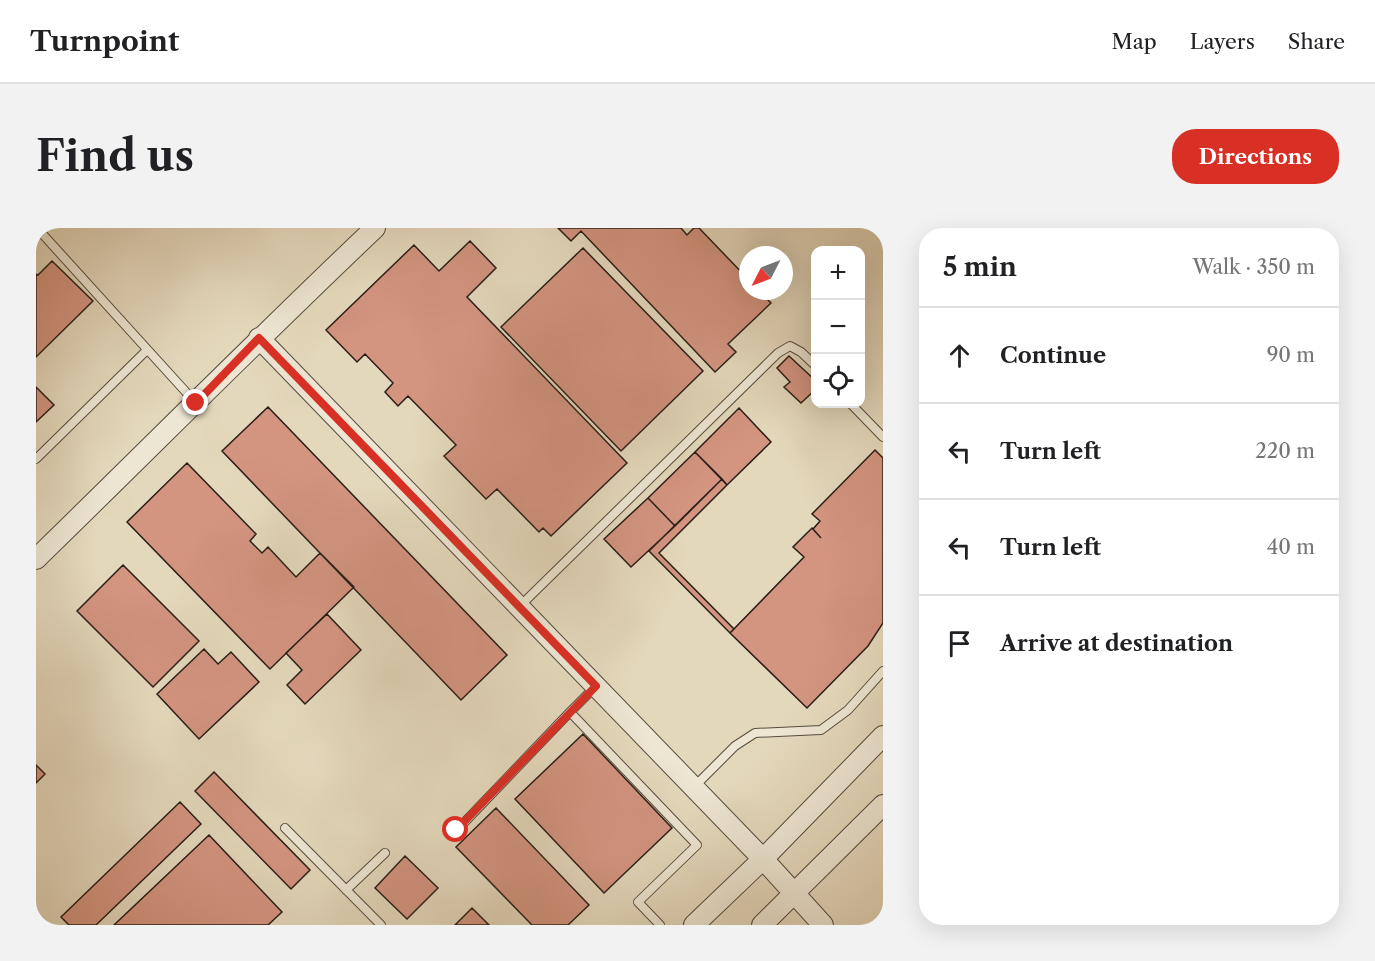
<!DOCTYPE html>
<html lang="en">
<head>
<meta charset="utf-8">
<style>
	body { margin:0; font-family:"Libre Caslon Text",serif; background:#f2f2f2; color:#202124 }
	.controls { position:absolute; right:18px; top:18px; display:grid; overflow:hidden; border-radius:12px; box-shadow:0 6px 24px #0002 }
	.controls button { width:54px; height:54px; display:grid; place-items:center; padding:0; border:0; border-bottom:2px solid #e0e0e0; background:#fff; color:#202124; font:30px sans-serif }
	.compass { position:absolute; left:703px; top:18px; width:54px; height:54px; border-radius:50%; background:#fff; box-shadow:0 6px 24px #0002; rotate:228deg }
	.stop { position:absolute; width:18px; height:18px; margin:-14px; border:4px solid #d93025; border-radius:50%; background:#fff }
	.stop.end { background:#d93025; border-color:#fff; box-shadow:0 2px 6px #0008 }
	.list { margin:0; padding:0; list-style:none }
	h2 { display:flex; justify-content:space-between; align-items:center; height:78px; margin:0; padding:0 24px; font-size:26px }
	h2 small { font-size:20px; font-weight:400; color:#757577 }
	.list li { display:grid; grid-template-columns:39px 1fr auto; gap:18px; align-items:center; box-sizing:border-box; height:96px; padding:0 24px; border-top:2px solid #e0e0e0 }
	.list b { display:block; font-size:22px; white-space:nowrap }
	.list em { font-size:20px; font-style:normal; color:#757577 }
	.icon { flex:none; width:33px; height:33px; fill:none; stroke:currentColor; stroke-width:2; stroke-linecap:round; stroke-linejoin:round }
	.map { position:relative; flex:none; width:847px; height:697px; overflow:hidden; border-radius:24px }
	header { display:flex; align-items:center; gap:36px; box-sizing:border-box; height:84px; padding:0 30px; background:#fff; border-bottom:2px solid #e0e0e0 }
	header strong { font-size:28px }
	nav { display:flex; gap:33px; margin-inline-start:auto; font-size:21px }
	.intro { display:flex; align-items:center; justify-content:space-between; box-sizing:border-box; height:144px; padding:0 36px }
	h1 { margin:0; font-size:42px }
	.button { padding:15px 27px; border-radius:24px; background:#d93025; color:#fff; font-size:21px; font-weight:700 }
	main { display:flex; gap:36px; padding:0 36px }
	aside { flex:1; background:#fff; border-radius:24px; box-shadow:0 6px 24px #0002 }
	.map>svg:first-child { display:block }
	.building { fill:#d39480; stroke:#291e17; stroke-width:1.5 }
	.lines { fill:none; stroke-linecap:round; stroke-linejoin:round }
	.service-casing { stroke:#584c40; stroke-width:10 }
	.tertiary-casing { stroke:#584c40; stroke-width:22 }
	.service { stroke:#ede6d3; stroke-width:8 }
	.tertiary { stroke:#ede6d3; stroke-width:20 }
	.route { stroke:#d93025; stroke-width:8 }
</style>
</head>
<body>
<header>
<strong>Turnpoint</strong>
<nav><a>Map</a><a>Layers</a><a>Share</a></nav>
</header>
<div class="intro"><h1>Find us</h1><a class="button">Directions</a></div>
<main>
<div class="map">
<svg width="847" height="697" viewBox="0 0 847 697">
	<rect width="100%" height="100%" fill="#e4d8bc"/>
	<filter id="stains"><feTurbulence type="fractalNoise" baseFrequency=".00333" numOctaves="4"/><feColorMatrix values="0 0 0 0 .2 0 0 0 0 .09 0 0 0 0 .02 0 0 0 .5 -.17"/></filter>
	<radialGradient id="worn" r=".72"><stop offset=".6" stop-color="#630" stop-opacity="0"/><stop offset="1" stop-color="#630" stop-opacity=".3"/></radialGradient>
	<path class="building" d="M522,0h123l6,7 7,-7h5l49,51v12h11l12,12 -43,41 8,8 -21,20 -134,-141 -10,10z
		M434,13l26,27 -29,29 160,166 -76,73 -8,-8 -4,4 -42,-43 -11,10 -42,-43 12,-11 -48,-49 -10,10 -13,-14 8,-9 -28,-29 -8,8 -31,-32 88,-85 25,26z
		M547,20l120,123 -82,80 -120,-124z
		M16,33l41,40 -57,56v-83l2,1z
		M753,128l27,25v8l-15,14 -17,-16 6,-5 -13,-14z
		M0,159l18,18 -18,17z
		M232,179l239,248 -46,45 -239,-249z
		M703,180l32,34 -44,43 -32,-33z
		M839,222l8,8v165l-15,23 -61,62 -77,-75 74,-76 -11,-10 19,-19 9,10 -8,-9 7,-8 -8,-7z
		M659,224l27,27 -47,47 -27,-28z
		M151,235l69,71 -6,7 12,12 6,-6 28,30 24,-24 34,34 -84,82 -143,-147z
		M686,251l5,6 -68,68 75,76 -4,4 -81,-82z
		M612,270l27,28 -44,41 -27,-28z
		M87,337l76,76 -46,46 -76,-76z
		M291,386l34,36 -56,54 -18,-19 15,-15 -16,-17z
		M168,421l14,15 13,-12 28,30 -60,57 -42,-45z
		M547,506l89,94 -68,65 -89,-94z
		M0,537l9,9 -9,9z
		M178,544l96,98 -19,19 -96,-98z
		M144,574l21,22 -105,101h-27l-8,-8z
		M460,580l93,97 -21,20h-36l-76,-78z
		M173,607l73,77 -14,13h-154z
		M369,628l33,32 -31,31 -32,-31z
		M436,680l17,17h-34z"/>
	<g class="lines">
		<defs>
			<path id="service" d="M1,0l158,174
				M815,176l32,33
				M0,231l111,-109
				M483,379l259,-254 12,-7 11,6 15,14
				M534,484l26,-26
				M659,558l40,-40 20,-13 66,-3 27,-20 35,-39
				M249,600l96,97
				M421,602l113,-118 127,133 -59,57 22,23
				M310,662l39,-37"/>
			<path id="tertiary" d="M223,110l504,521 60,66
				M0,331c113,-110 224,-222 339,-331
				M658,697l69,-66 120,-123
				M726,697l121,-120"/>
		</defs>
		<use href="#service" class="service-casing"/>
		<use href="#tertiary" class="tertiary-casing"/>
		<use href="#service" class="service"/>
		<use href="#tertiary" class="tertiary"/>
	</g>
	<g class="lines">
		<path class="route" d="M160,175l63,-65 337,348 -140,144"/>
	</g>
	<rect width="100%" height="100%" filter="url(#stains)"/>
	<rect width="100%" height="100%" fill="url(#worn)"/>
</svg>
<div class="controls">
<button>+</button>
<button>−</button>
<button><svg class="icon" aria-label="locate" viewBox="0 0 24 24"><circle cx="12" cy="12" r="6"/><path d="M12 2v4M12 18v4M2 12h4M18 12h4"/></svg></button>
</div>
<svg class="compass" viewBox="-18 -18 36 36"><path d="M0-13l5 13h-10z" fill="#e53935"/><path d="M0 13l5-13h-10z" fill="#757577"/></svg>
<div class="stop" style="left:420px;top:602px"></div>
<div class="stop end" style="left:160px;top:175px"></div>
</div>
<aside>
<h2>5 min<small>Walk · 350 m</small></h2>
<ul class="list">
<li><svg class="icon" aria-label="ahead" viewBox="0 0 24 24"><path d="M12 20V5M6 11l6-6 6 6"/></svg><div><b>Continue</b></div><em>90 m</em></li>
<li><svg class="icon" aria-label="left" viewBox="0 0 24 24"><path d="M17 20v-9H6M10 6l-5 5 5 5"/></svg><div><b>Turn left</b></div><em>220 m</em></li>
<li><svg class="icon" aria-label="left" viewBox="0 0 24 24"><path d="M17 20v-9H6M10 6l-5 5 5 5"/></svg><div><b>Turn left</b></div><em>40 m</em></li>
<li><svg class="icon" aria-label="arrive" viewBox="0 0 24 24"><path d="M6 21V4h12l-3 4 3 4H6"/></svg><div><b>Arrive at destination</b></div></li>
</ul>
</aside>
</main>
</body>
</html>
